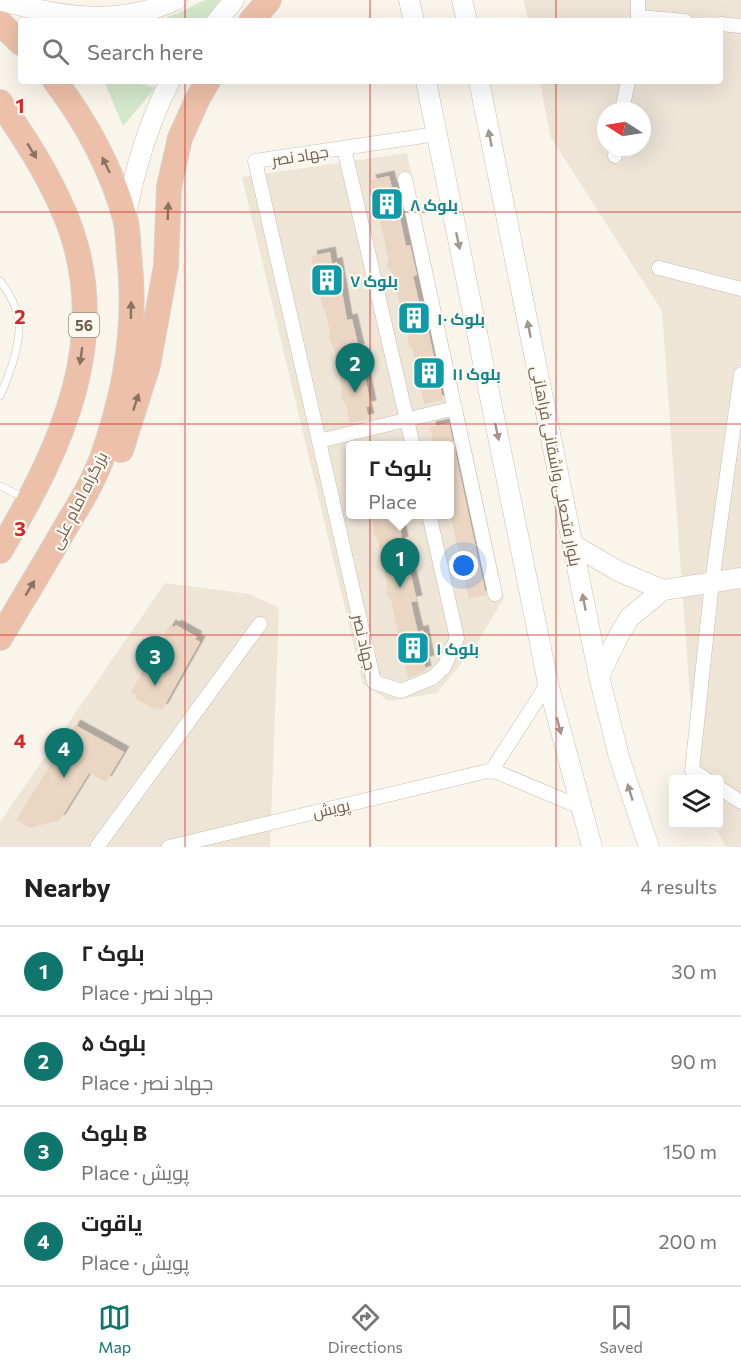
<!DOCTYPE html>
<html lang="en">
<head>
<meta charset="utf-8">
<style>
	body { margin:0; font-family:Commissioner,Cairo,sans-serif; background:#f6f6f6; color:#222 }
	.controls { position:absolute; right:18px; bottom:18px; display:grid; overflow:hidden; border-radius:6px; box-shadow:0 6px 24px #0002 }
	.controls button { width:54px; height:54px; display:grid; place-items:center; padding:0; border:0; border-bottom:2px solid #e0e0e0; background:#fff; color:#222; font:30px sans-serif }
	.compass { position:absolute; left:597px; top:102px; width:54px; height:54px; border-radius:50%; background:#fff; box-shadow:0 6px 24px #0002; rotate:282deg }
	.you { position:absolute; left:464px; top:566px; width:21px; height:21px; margin:-15px; border:4px solid #fff; border-radius:50%; background:#1a73e8; box-shadow:0 0 0 9px #1a73e833 }
	.badge { display:grid; place-items:center; width:39px; height:39px; border-radius:50%; background:#0f766e; color:#fff; font-size:20px; font-weight:700 }
	.pin { position:absolute; translate:-50% -50px; filter:drop-shadow(0 2px 3px #0008) }
	.pin::after { content:''; position:absolute; top:32px; width:21px; height:18px; background:inherit; clip-path:polygon(0 0,100% 0,50% 100%) }
	.popup { position:absolute; left:346px; top:441px; width:108px; height:78px; box-sizing:border-box; display:grid; place-content:center; border-radius:6px; background:#fff; filter:drop-shadow(0 2px 4px #0005); font-size:20px; white-space:nowrap; color:#767676 }
	.popup b { font-size:22px; color:#222 }
	.popup::after { content:''; position:absolute; left:50%; top:100%; margin-left:-12px; border:12px solid transparent; border-top-color:#fff }
	.list { margin:0; padding:0; list-style:none }
	h2 { display:flex; justify-content:space-between; align-items:center; height:78px; margin:0; padding:0 24px; font-size:26px }
	h2 small { font-size:20px; font-weight:400; color:#767676 }
	.list li { display:grid; grid-template-columns:39px 1fr auto; gap:18px; align-items:center; box-sizing:border-box; height:90px; padding:0 24px; border-top:2px solid #e0e0e0 }
	.list b { display:block; font-size:22px; white-space:nowrap }
	.list p { margin:0; font-size:20px; white-space:nowrap; color:#767676 }
	.list em { font-size:20px; font-style:normal; color:#767676 }
	.icon { flex:none; width:33px; height:33px; fill:none; stroke:currentColor; stroke-width:2; stroke-linecap:round; stroke-linejoin:round }
	.map { position:relative; flex:none; width:741px; height:847px; overflow:hidden }
	.search { position:absolute; background:#fff; box-shadow:0 6px 24px #0002; left:18px; right:18px; top:18px; height:66px; display:flex; align-items:center; gap:15px; box-sizing:border-box; padding:0 21px; border-radius:6px; color:#767676; font-size:22px }
	.sheet { height:438px; background:#fff }
	nav { display:flex; justify-content:space-around; align-items:center; box-sizing:border-box; height:84px; border-top:2px solid #e0e0e0; background:#fff; font-size:16px; color:#767676 }
	nav a { display:grid; justify-items:center; gap:3px }
	nav .on { color:#0f766e }
	.map>svg:first-child { display:block }
	.residential { fill:#eee5d7; fill-rule:evenodd }
	.green { fill:#d3e7ca }
	.building { fill:#ebd6c3; filter:url(#shadow) }
	.lines { fill:none; stroke-linecap:round; stroke-linejoin:round }
	.lane-casing { stroke:#c8bdae; stroke-width:8 }
	.street-casing { stroke:#c8bdae; stroke-width:15 }
	.secondary-casing { stroke:#ccbdad; stroke-width:21 }
	.highway-casing { stroke:#d8d2ce; stroke-width:26 }
	.lane { stroke:#fff; stroke-width:7 }
	.street { stroke:#fff; stroke-width:14 }
	.secondary { stroke:#fff; stroke-width:20 }
	.highway { stroke:#edc0a9; stroke-width:24 }
	.oneway { fill:#a3978d }
	.oneway2 { fill:#8b7262 }
	.grid { fill:none; stroke:#d62828; stroke-width:1.5; stroke-opacity:0.55 }
	.labels { text-anchor:middle; dominant-baseline:central; stroke-width:4.5; stroke-linejoin:round; paint-order:stroke }
	.shield { fill:#fdf9f1; stroke:#9c8d80; stroke-width:1.5 }
	.shield-label { font-size:15px; font-weight:bold; fill:#725f50 }
	.street-label { font-size:16px; fill:#725f50; stroke:#fdf9f1 }
	.culture-label { font-size:16px; font-weight:bold; fill:#0d838f; stroke:#fdf9f1; text-anchor:start }
	.grid-label { font-size:20px; text-anchor:middle; font-weight:bold; fill:#d62828; stroke:#fdf9f1; stroke-width:4.5; stroke-linejoin:round; paint-order:stroke }
</style>
</head>
<body>
<div class="map">
<svg width="741" height="847" viewBox="0 0 741 847">
	<defs>
		<filter id="shadow"><feDropShadow dx="5.5" dy="-5.5" stdDeviation="0" flood-color="#0004"/></filter>
	</defs>
	<rect width="100%" height="100%" fill="#faf5ea"/>
	<path class="residential" d="M524,0h217v847h-15l-12,-22 4,-1v-44l-22,-1 -34,-468 -112,-175 -10,-55h180v-60h-192zM606,111h36v36h-36z
		M407,153l97,445 -30,50 -37,45 -48,8 -26,-17 -121,-507zM350,446h100v68h-100z
		M165,583l84,11 30,14 -9,239h-270v-25z"/>
	<path class="green" d="M205,0h17l-19,21h-47l20,-7z
		M104,81c18,0 34,3 52,6l-33,39z"/>
	<path class="building" d="M389,176l3,12 5,-1 6,30 -3,1 6,28 4,-1 7,30 -4,1 6,26 3,-1 21,99 -19,4 -4,-19 -4,-5 1,-12 -5,-20h-2l-4,-18 -5,-6 1,-11 -10,-40 -5,-7 1,-9 -5,-23 -5,-19 -5,-7 2,-9 -5,-19z
		M330,252l2,12 5,-2 10,58 5,-1 7,30 -5,2 6,26 5,-1 6,30 -5,1 3,12 -19,4 -4,-18 -5,-8 1,-9 -8,-40 -5,-8 1,-8 -5,-23 -2,1 -4,-19 -6,-10 2,-6 -4,-19z
		M449,423l37,172 -17,4 -4,-19 -4,-5v-11l-9,-43 -2,-3v-72h-16l-4,-19z
		M372,514h25l6,28 -4,1 6,29 5,-1 7,30 -6,1 3,14 4,16 5,-2 6,31 -5,1 2,9 -16,6 -2,1 -4,-19 -5,-8 1,-8 -9,-43 -4,-6v-11l-9,-43 -5,-7 1,-9z
		M170,625l4,2 2,-2 21,12 -2,2 5,3 -38,68 -5,-3 -2,3 -20,-12 1,-3 -5,-3z
		M75,725l49,27 -18,30 -17,-9 -29,47 -30,8 -14,-8z"/>
	<g class="lines">
		<defs>
			<path id="lane" d="M0,281c23,30 23,49 12,84 -4,11 -7,21 -12,31
				M0,486l25,12"/>
			<path id="street" d="M639,17l46,4
				M638,21v-21
				M720,24l21,2
				M622,111l6,-30
				M344,148l69,298
				M615,156l1,-9
				M405,179l90,415
				M659,268l82,21
				M319,441l136,-33
				M429,514l28,124 -13,29 -12,11 -31,13 -27,-9 -119,-521 182,-27
				M492,770l56,-87
				M707,780l-15,-10 20,-188 29,-208
				M718,787l23,15
				M97,847l163,-223
				M169,847l323,-77 88,37"/>
			<path id="secondary" d="M0,0c59,17 118,27 176,0
				M409,0l5,21
				M462,0l5,21
				M217,21l17,-21
				M426,81l122,602 44,164
				M479,81l120,595 20,81 30,90
				M125,220c9,-49 22,-94 45,-139
				M572,544l46,27 45,19
				M599,676l20,-41 11,-18 33,-27 78,-12"/>
			<path id="highway" d="M251,21l18,-21
				M0,23l21,20
				M0,102c24,35 47,70 64,110 52,121 -2,235 -64,339
				M121,450l27,-85 18,-99 3,-79 11,-49 18,-40 10,-17
				M0,638c22,-37 44,-73 65,-110 14,-23 29,-47 38,-73 23,-64 34,-133 26,-201 -1,-12 -1,-25 -4,-36 -14,-51 -39,-96 -70,-137"/>
		</defs>
		<use href="#lane" class="lane-casing"/>
		<use href="#street" class="street-casing"/>
		<use href="#secondary" class="secondary-casing"/>
		<use href="#highway" class="highway-casing"/>
		<use href="#lane" class="lane"/>
		<use href="#street" class="street"/>
		<use href="#secondary" class="secondary"/>
		<use href="#highway" class="highway"/>
	</g>
	<defs><path id="oneway-solid" d="M-6-.8H1V-3.2L6.5 0L1 3.2V.8H-6Z" transform="scale(1.5)"/></defs>
	<g class="oneway">
		<use href="#oneway-solid" transform="translate(490 138) rotate(-101)"/>
		<use href="#oneway-solid" transform="translate(458 241) rotate(78)"/>
		<use href="#oneway-solid" transform="translate(529 329) rotate(-101)"/>
		<use href="#oneway-solid" transform="translate(497 432) rotate(78)"/>
		<use href="#oneway-solid" transform="translate(584 602) rotate(-101)"/>
		<use href="#oneway-solid" transform="translate(559 726) rotate(76)"/>
		<use href="#oneway-solid" transform="translate(630 792) rotate(-107)"/>
	</g>
	<g class="oneway2">
		<use href="#oneway-solid" transform="translate(32 151) rotate(59)"/>
		<use href="#oneway-solid" transform="translate(106 165) rotate(-116)"/>
		<use href="#oneway-solid" transform="translate(168 211) rotate(-88)"/>
		<use href="#oneway-solid" transform="translate(131 310) rotate(-89)"/>
		<use href="#oneway-solid" transform="translate(81 356) rotate(98)"/>
		<use href="#oneway-solid" transform="translate(136 402) rotate(-72)"/>
		<use href="#oneway-solid" transform="translate(30 588) rotate(-59)"/>
	</g>
	<path class="grid" d="M185,0v21M370,0v21M556,0v21M185,81v766M370,81v766M556,81v766M0,212h741M0,424h741M0,635h741"/>
	<defs>
		<symbol id="building-square" viewBox="-11 -11 22 22"><rect x="-9" y="-9" width="18" height="18" rx="4" fill="#0f9aa8" stroke="#fdf9f1"/><path d="M-4-6H4V6H1V3H-1V6H-4ZM-2.5-4.3h1.7v1.8h-1.7ZM.8-4.3h1.7v1.8H.8ZM-2.5-1h1.7V.8h-1.7ZM.8-1h1.7V.8H.8Z" fill="#fff"/></symbol>
	</defs>
	<g fill-rule="evenodd">
		<use href="#building-square" x="368" y="185" width="38" height="38"/>
		<use href="#building-square" x="308" y="261" width="38" height="38"/>
		<use href="#building-square" x="395" y="299" width="38" height="38"/>
		<use href="#building-square" x="410" y="354" width="38" height="38"/>
		<use href="#building-square" x="394" y="629" width="38" height="38"/>
	</g>
	<g class="labels">
		<rect class="shield" x="69" y="313" width="30" height="24" rx="4.5"/>
		<g class="shield-label">
			<text x="84" y="325">56</text>
		</g>
		<g class="street-label">
			<text transform="translate(300 155) rotate(-9)">جهاد نصر</text>
			<text transform="translate(557 466) rotate(79)">بلوار فتحعلی واشقانی فراهانی</text>
			<text transform="translate(78 500) rotate(-63)">بزرگراه امام علی</text>
			<text transform="translate(365 642) rotate(77)">جهاد نصر</text>
			<text transform="translate(331 808) rotate(-13)">پویش</text>
		</g>
		<g class="culture-label">
			<text x="410" y="204">بلوک ۸</text>
			<text x="350" y="280">بلوک ۷</text>
			<text x="437" y="318">بلوک ۱۰</text>
			<text x="452" y="373">بلوک ۱۱</text>
			<text x="436" y="648">بلوک ۱</text>
		</g>
	</g>
	<g class="grid-label">
		<text x="20" y="113">1</text>
		<text x="20" y="324">2</text>
		<text x="20" y="536">3</text>
		<text x="20" y="748">4</text>
	</g>
</svg>
<div class="controls">
<button><svg class="icon" aria-label="layers" viewBox="0 0 24 24"><path d="M12 4l9 5-9 5-9-5zM3 14l9 5 9-5"/></svg></button>
</div>
<svg class="compass" viewBox="-18 -18 36 36"><path d="M0-13l5 13h-10z" fill="#e53935"/><path d="M0 13l5-13h-10z" fill="#767676"/></svg>
<div class="you"></div>
<div class="pin badge" style="left:400px;top:588px">1</div>
<div class="popup"><b>بلوک ۲</b>Place</div>
<div class="pin badge" style="left:355px;top:393px">2</div>
<div class="pin badge" style="left:155px;top:686px">3</div>
<div class="pin badge" style="left:64px;top:778px">4</div>
<div class="search"><svg class="icon" aria-label="search" viewBox="0 0 24 24"><circle cx="10" cy="10" r="6"/><path d="M15 15l6 6"/></svg>Search here</div>
</div>
<section class="sheet">
<h2>Nearby<small>4 results</small></h2>
<ul class="list">
<li><span class="badge">1</span><div><b>بلوک ۲</b><p>Place · جهاد نصر</p></div><em>30 m</em></li>
<li><span class="badge">2</span><div><b>بلوک ۵</b><p>Place · جهاد نصر</p></div><em>90 m</em></li>
<li><span class="badge">3</span><div><b>بلوک B</b><p>Place · پویش</p></div><em>150 m</em></li>
<li><span class="badge">4</span><div><b>یاقوت</b><p>Place · پویش</p></div><em>200 m</em></li>
</ul>
</section>
<nav>
<a class="on"><svg class="icon" aria-label="map" viewBox="0 0 24 24"><path d="M3 6l6-2 6 2 6-2v14l-6 2-6-2-6 2zM9 4v14M15 6v14"/></svg>Map</a>
<a><svg class="icon" aria-label="directions" viewBox="0 0 24 24"><path d="M12 3l9 9-9 9-9-9zM9 14v-3h6M13 9l2 2-2 2"/></svg>Directions</a>
<a><svg class="icon" aria-label="saved" viewBox="0 0 24 24"><path d="M7 4h10v16l-5-4-5 4z"/></svg>Saved</a>
</nav>
</body>
</html>
